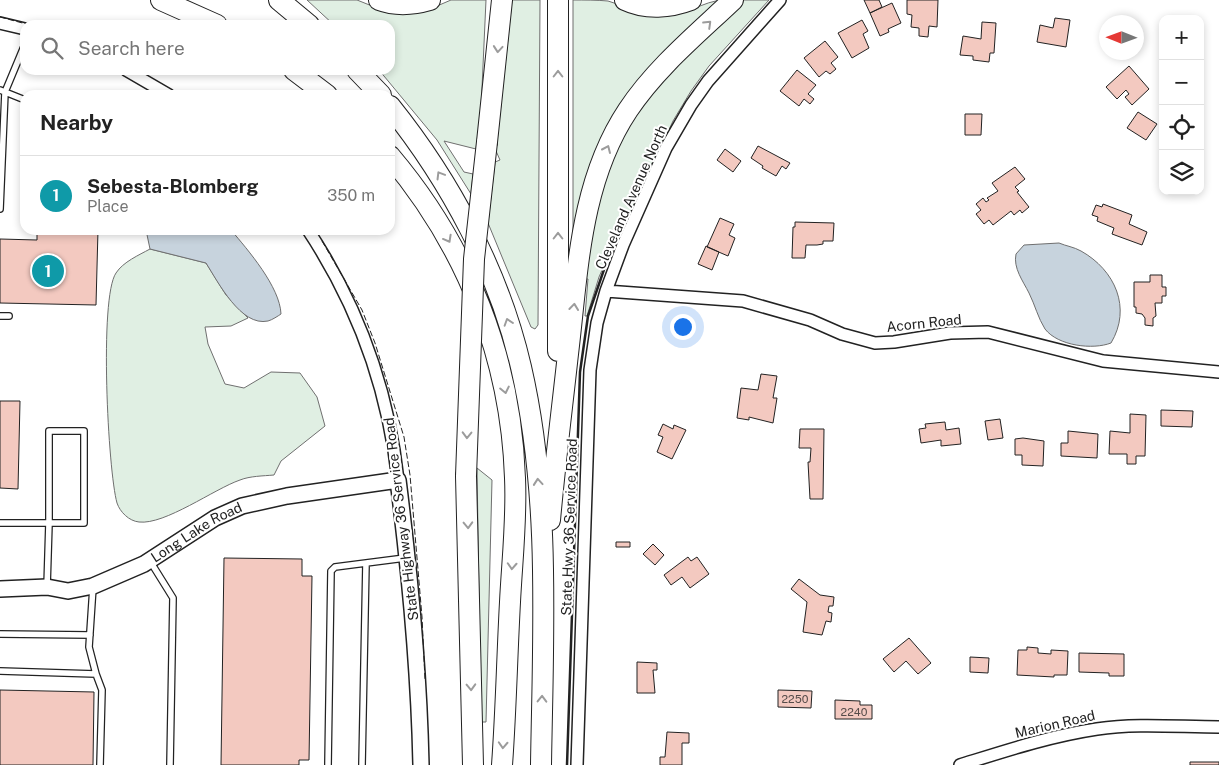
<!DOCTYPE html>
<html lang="en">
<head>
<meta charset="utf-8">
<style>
	body { margin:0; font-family:"Public Sans",sans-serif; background:#f2f2f2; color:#222 }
	.controls { position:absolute; right:15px; top:15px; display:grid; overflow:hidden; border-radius:10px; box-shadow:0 2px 8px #0003 }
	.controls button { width:45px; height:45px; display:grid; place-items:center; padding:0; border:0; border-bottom:1px solid #e0e0e0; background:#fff; color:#222; font:25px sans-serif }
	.compass { position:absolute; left:1099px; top:15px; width:45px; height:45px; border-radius:50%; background:#fff; box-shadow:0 2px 8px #0003; rotate:271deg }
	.you { position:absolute; left:682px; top:326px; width:18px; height:18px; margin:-12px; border:4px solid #fff; border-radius:50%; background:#1a73e8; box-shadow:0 0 0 8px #1a73e833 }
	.badge { display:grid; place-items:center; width:32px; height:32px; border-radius:50%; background:#c62828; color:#fff; font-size:16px; font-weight:700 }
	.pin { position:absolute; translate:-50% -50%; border:2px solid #fff; box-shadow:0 1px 5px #0006 }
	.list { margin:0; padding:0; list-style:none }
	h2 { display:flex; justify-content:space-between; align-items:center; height:65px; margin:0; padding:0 20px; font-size:21px }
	h2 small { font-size:16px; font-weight:400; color:#767676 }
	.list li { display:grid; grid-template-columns:32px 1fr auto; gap:15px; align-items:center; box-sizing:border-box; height:80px; padding:0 20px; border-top:1px solid #e0e0e0 }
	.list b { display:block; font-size:19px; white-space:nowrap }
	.list p { margin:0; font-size:16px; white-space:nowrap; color:#767676 }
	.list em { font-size:16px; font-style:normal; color:#767676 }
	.icon { flex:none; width:28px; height:28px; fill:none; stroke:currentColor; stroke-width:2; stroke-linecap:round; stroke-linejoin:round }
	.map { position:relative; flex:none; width:1219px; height:765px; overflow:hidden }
	.search { position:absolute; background:#fff; box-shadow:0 2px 8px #0003; left:20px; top:20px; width:375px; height:55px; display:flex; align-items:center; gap:12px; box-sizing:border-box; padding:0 18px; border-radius:15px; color:#767676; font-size:19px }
	.panel { position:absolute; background:#fff; box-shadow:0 2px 8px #0003; left:20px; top:90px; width:375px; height:145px; border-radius:15px }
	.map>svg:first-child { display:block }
	.green { fill:#e0efe3; stroke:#6f6f6f }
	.water { fill:#c7d3dd; stroke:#6f6f6f }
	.building { fill:#f3c9c0; stroke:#222 }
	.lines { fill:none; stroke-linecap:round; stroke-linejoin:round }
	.lane-casing { stroke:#222; stroke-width:8 }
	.street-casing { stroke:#222; stroke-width:14 }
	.secondary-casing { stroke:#222; stroke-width:18 }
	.highway-casing { stroke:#222; stroke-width:22 }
	.lane { stroke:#fff; stroke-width:5.5 }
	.street { stroke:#fff; stroke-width:11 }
	.secondary { stroke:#fff; stroke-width:15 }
	.highway { stroke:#fff; stroke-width:20 }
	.highway-bridge-casing { stroke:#222; stroke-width:22; stroke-linecap:butt }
	.highway-bridge { stroke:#fff; stroke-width:20 }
	.fence { stroke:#222; stroke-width:1; stroke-dasharray:6 2.5; stroke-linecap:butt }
	.wall { stroke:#222; stroke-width:2.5 }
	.oneway { stroke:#9c9c9c }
	.labels { text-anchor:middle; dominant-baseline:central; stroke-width:4; stroke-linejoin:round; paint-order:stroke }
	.number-label { font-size:11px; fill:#564c4a }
	.street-label { font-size:14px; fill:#222; stroke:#fff }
</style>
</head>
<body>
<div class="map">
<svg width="1219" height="765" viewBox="0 0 1219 765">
	<rect width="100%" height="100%" fill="#fff"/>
	<path class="green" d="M307,0h50l20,8 53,1 21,-9h35l-5,110 -5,39 -32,-8 20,31 9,2 -2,20 -34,-54 -58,-70h11v-45h-56z
		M512,0h28l-2,325 -3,4 -4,-2 -43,-104 7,-61 5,-2 -4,-9z
		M573,0c11,0 25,0 35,1 16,5 33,13 51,15 27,2 43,-16 66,-16l-73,70 -75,161h-4z
		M741,0h28l-60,66 -18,25 -18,30 -62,134 -2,-1 -10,23 -12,39h-2l3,-37h-3c7,-62 21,-125 58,-177 27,-38 65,-69 98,-102z
		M150,249l56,14 20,32 22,23 -17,8 -26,1 3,17 17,40 19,4 27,-16 29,1 17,24 8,29 -44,35 -7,14c-11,1 -24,1 -34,5 -26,9 -75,45 -101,42 -10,-1 -19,-10 -22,-19 -9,-32 -18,-205 -1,-230 7,-11 23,-18 34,-24z
		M477,468l15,12 -6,242h-5z"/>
	<path class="water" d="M146,230h85c17,20 49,57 50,84 -3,2 -9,6 -13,7 -27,6 -50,-39 -62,-58l-56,-14z
		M1059,243c7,3 15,4 22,8 34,19 51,57 30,92 -18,7 -53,3 -66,-14 -7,-11 -10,-24 -16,-36 -6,-12 -16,-25 -13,-39l8,-9z"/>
	<path class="building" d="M864,0h15l3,7 -12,6z
		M907,0h31l-1,27 -8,-1 -1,11 -9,-1v-8l-8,-1 1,-12 -5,-1z
		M892,3l9,20 -13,6 1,3 -9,4 -10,-23z
		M1055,18l15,2 -4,27 -29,-5 3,-17 13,3z
		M862,20l6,11 -5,3 6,14 -17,10 -14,-25z
		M982,22l14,1 -2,30h-4l-1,9 -16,-2v-4l-13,-1 3,-19 18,3z
		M825,41l13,16 -7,6 5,6 -6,5 -4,-3 -7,6 -15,-19z
		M1129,66l20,23 -17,16 -7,-8 4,-3 -3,-4 -9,9 -11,-12z
		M797,70l19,15 -8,9 6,5 -4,5 -6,-5 -5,7 -19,-15z
		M1138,112l19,12 -11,16 -19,-12z
		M965,114h17l-1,21h-16z
		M758,146l32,17 -4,6 -4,-3 -6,10 -14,-8 1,-2 -12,-8z
		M725,149l16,12 -8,11 -16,-12z
		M1015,167l10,12 -10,8 4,4 -2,1 12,15 -7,6 -2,-3 -6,5 -3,-4 -18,14 -4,-5 -5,4 -8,-10 5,-4 -5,-6 7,-6 3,4 3,-2 -2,-2 11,-7 -6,-8z
		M1103,204l29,11 -3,9 18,8 -5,13 -30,-11 2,-6 -17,-7 1,-4 -6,-2 4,-10 6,2z
		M720,218l14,6 -5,11 6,3 -7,18 -21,-9z
		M795,222l39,1 -1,18h-10v3l-6,1h-11l-1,13h-13l1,-31h2z
		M37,230h61l-2,75 -96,-2v-64l37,1z
		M706,246l13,6 -7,18 -14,-6z
		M1150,275h12v12h4v9h-4v7h-7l1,13 -3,2v8l-8,-1v-7l-3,-4 -6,-1v-6h-2v-25h16z
		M761,374l16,2 -4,22h4l-4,25 -24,-6v3l-12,-2 4,-30 17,2z
		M0,401h20l-2,88 -18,-1z
		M1161,410l32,1 -1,16 -31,-1z
		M1130,414l16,1 -1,41h-9v8h-9v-10h-18l1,-23 20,2z
		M1000,419l3,19 -15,2 -3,-19z
		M945,422l1,8 13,-2 2,16 -20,2v-6l-20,3 -2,-14 7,-1 -1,-4z
		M663,424l10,5 1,-4 12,5 -14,29 -15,-7 6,-15 -5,-2z
		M800,429h24l-1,70h-13l-2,-37h2l1,-14h-12z
		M1068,431l30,3 -1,24 -36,-2v-13h7z
		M1023,438l21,3 -1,25 -21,-1v-10h-7v-16z
		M616,542h14v5h-14z
		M653,544l11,11 -9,10 -12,-11z
		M688,557l3,4 6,-4 12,17 -19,14 -8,-11 -11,8 -7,-10z
		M224,558l78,1v17h10l-3,184h-10v5h-78z
		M799,579l21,16 14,2 -1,9h-4l-1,6 4,1 -1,9 -5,-1 -4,14 -19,-3 4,-30 -16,-13z
		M909,638l22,25 -13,11 -12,-13 -12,11 -11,-13z
		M1027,647l11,1v5l13,1v-4l17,1 -1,24h-13v2l-37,-2 1,-25h9z
		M1079,653l45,1v22h-15v-3l-30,-1z
		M970,657l19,1 -1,15 -18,-1z
		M637,662l20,1v7h-4l2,23h-18z
		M0,690l94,2 -1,73h-93z
		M778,690l34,1 -1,17 -33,-1z
		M835,700l25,1v4h12v14h-37z
		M667,732l22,1v10h-7v22h-22v-8h5z
		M1190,762h29v3h-29z"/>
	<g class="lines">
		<defs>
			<path id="lane" d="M25,44l-20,48 20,8
				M0,90l5,2 -5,117
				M0,316h9
				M49,431h35v92h-35z
				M0,523h49l-2,64
				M150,561l23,37 -3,167
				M93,587l-4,60 7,27
				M0,634l90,1
				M0,671l96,3 6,16 -2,75
				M328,765l3,-194 4,-4 70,-9
				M362,765l4,-202"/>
			<path id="street" d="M0,23l25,6
				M126,70l43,25
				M308,230c51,77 80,158 90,250
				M606,291l137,10 67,19 32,14 33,9 19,-1 56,-9 38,-1 115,29 116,11
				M577,765l13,-395 7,-47 9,-32 17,-46 43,-97 25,-43 17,-24 72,-81
				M960,765c45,-14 90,-29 137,-36 40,-6 82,-2 122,-2"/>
			<g id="secondary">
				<path id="s1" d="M0,589l47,-2 21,4 25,-5 51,-22 71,-46 27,-12 45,-10 111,-16c12,95 21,190 23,285"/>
			</g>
			<path id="highway" d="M161,0l56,25
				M279,0l30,25
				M379,0c16,6 34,5 51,0
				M625,0c21,10 45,8 66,0
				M294,70l33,25
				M357,70l24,25
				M390,106c61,76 109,166 131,261 30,130 22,266 20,398
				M487,142l15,-142
				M390,156c77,91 121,202 125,322 2,41 -3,83 -5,124 -3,55 -4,109 -8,163
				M558,351v-351
				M466,476l7,289
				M550,520c5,-56 12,-111 18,-166 10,-83 12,-172 60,-244 28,-42 68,-75 105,-110"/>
		</defs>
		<use href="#lane" class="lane-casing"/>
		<use href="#street" class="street-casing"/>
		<use href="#secondary" class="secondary-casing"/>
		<use href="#highway" class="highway-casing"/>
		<use href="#lane" class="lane"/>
		<use href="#street" class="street"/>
		<use href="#secondary" class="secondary"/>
		<use href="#highway" class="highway"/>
		<defs>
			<path id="highway-bridge" d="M466,476l8,-217 13,-117"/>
		</defs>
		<use href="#highway-bridge" class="highway-bridge-casing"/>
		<use href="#highway-bridge" class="highway-bridge"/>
		<path class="fence" d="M0,17l30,8
			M322,241l40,69 13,33 29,94 6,38 12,142 3,63"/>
		<path class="wall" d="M567,765l13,-393 8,-56 21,-61"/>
	</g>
	<defs><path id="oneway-chevron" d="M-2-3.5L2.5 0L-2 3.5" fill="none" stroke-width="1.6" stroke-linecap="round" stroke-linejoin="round" transform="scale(1.25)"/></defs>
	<g class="oneway">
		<use href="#oneway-chevron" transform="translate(708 24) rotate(-44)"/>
		<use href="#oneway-chevron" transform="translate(498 49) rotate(95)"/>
		<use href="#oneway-chevron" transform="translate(558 74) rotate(-90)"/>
		<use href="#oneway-chevron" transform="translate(607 149) rotate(-66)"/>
		<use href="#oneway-chevron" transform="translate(440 175) rotate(-121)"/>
		<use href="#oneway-chevron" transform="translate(558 236) rotate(-90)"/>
		<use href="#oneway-chevron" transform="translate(448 239) rotate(61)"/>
		<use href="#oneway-chevron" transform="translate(574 307) rotate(-84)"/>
		<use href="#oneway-chevron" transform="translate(508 322) rotate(-108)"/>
		<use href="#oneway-chevron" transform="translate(505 390) rotate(78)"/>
		<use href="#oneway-chevron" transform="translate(467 435) rotate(91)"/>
		<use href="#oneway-chevron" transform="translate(538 482) rotate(-95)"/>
		<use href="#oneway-chevron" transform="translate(468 525) rotate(88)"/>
		<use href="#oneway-chevron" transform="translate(512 566) rotate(93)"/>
		<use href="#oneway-chevron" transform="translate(471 687) rotate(88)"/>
		<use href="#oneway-chevron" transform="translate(542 699) rotate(-89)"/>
		<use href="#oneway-chevron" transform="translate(503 745) rotate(93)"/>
	</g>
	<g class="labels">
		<g class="number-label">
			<text x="795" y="699">2250</text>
			<text x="854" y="712">2240</text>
		</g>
		<g class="street-label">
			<text transform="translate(631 197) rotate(-66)">Cleveland Avenue North</text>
			<text transform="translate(924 323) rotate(-6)">Acorn Road</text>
			<text transform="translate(401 519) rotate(-97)">State Highway 36 Service Road</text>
			<text transform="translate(569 527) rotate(-88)">State Hwy 36 Service Road</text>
			<text stroke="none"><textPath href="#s1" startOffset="211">Long Lake Road</textPath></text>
			<text transform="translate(1055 724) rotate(-13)">Marion Road</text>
		</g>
	</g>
</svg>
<div class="controls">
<button>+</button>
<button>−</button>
<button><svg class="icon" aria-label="locate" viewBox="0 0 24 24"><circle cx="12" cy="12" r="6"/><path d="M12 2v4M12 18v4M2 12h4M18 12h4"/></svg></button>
<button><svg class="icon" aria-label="layers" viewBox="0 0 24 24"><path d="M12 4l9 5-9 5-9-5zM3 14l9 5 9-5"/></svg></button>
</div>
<svg class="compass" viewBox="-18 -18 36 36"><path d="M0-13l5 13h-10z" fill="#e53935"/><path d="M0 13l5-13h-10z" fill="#767676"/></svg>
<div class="you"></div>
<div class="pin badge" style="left:48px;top:271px;background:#0f9aa8">1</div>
<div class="search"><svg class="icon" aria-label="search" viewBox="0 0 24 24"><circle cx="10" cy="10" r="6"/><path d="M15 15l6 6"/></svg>Search here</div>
<section class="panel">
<h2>Nearby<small></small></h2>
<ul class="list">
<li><span class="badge" style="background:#0f9aa8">1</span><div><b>Sebesta-Blomberg</b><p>Place</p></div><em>350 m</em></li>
</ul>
</section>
</div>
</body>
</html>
